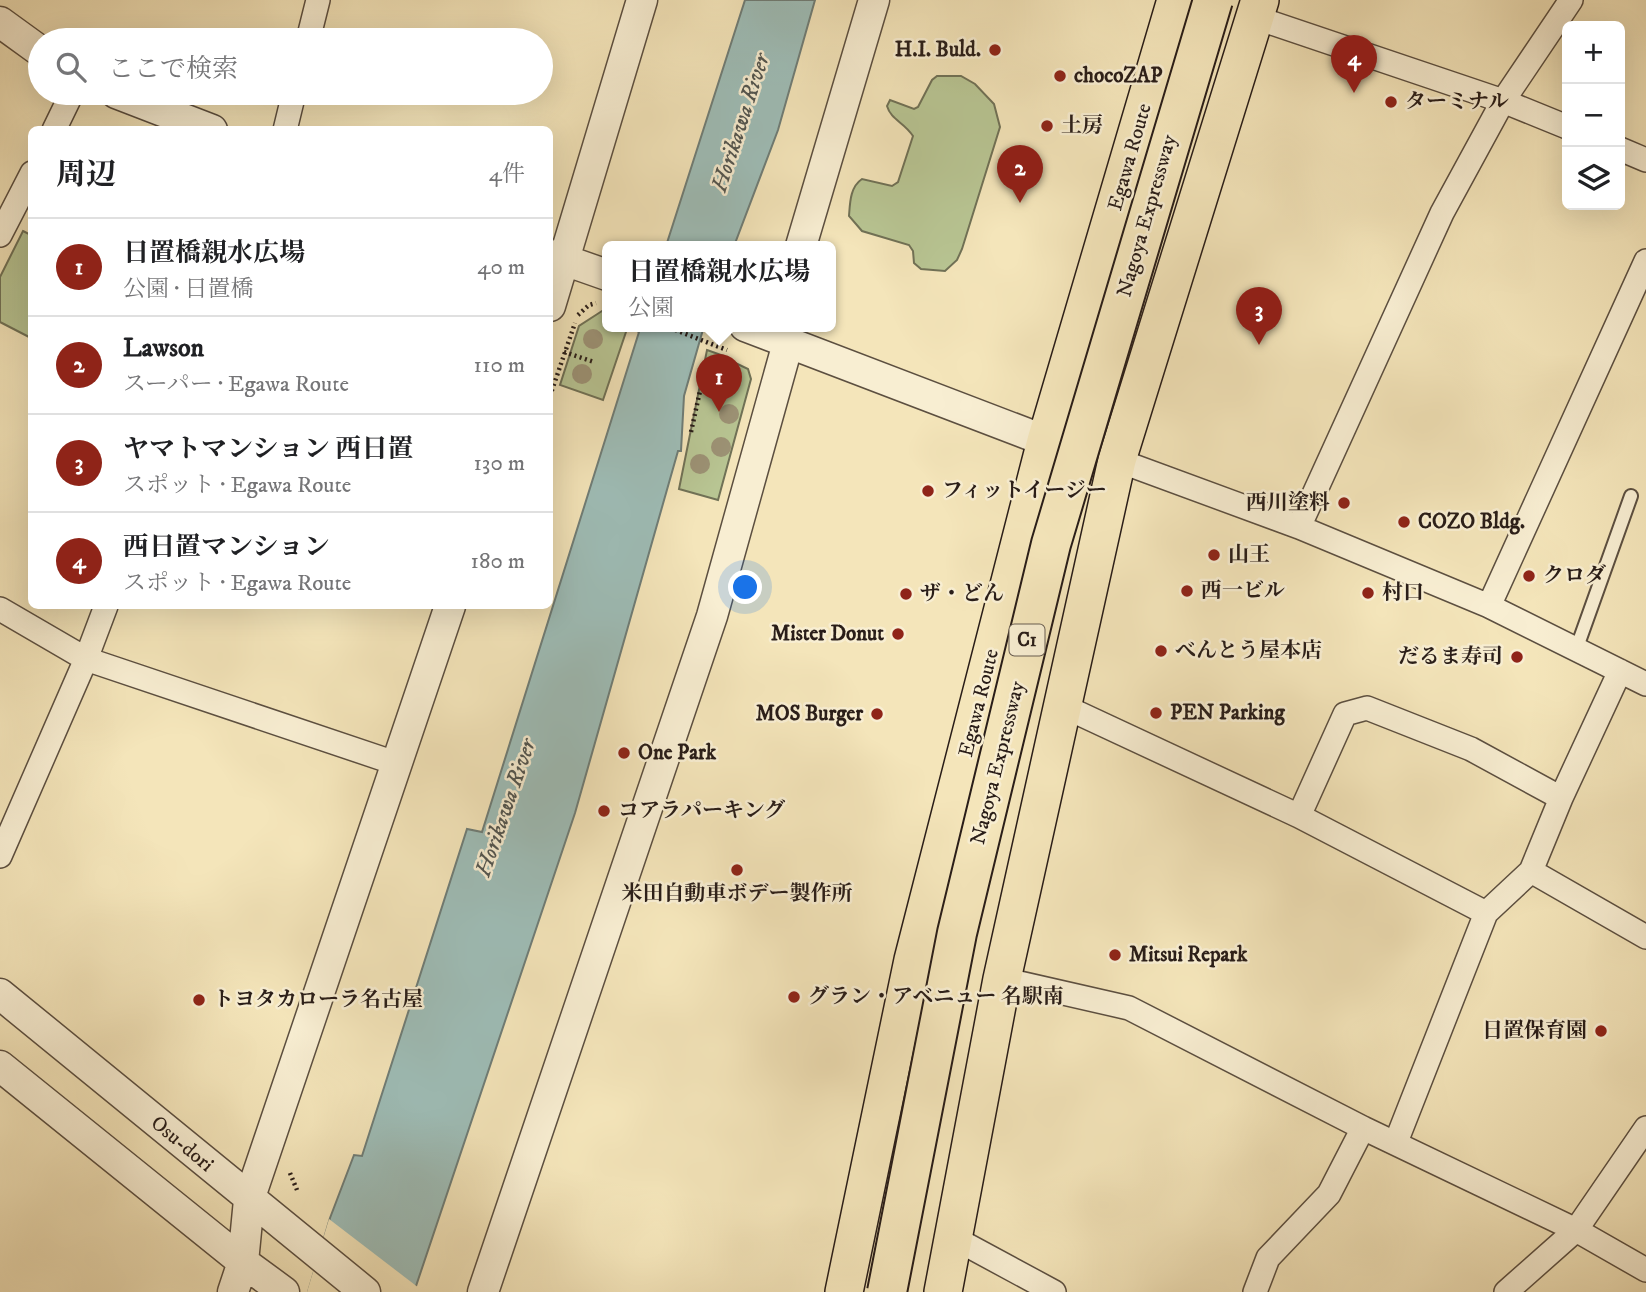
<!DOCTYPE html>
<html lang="ja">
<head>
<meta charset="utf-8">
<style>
	body { margin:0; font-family:"IM FELL DW Pica","Noto Serif JP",serif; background:#f2f2f2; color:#202124 }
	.controls { position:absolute; right:21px; top:21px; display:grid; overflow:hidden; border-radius:10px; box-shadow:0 7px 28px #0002 }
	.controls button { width:63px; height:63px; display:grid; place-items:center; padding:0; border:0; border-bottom:2px solid #e0e0e0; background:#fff; color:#202124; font:35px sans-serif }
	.you { position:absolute; left:746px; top:588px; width:24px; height:24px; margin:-18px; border:5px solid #fff; border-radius:50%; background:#1a73e8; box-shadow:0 0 0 10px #1a73e833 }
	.badge { display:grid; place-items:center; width:46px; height:46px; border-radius:50%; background:#8f2418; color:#fff; font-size:23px; font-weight:700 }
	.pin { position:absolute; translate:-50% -58px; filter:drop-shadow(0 2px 4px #0008) }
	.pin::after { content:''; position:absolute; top:37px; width:24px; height:21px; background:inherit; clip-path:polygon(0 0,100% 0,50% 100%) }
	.popup { position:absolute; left:602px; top:241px; width:234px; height:91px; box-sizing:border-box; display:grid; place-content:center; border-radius:10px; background:#fff; filter:drop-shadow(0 2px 5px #0005); font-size:23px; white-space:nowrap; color:#757577 }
	.popup b { font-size:26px; color:#202124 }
	.popup::after { content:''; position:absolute; left:50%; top:100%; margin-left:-14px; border:14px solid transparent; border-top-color:#fff }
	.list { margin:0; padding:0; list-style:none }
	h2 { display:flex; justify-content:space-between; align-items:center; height:91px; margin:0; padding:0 28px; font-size:30px }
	h2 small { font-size:23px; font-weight:400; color:#757577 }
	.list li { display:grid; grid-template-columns:46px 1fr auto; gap:21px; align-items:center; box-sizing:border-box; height:98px; padding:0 28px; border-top:2px solid #e0e0e0 }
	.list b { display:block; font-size:26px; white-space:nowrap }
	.list p { margin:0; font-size:23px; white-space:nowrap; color:#757577 }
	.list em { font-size:23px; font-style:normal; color:#757577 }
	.icon { flex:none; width:38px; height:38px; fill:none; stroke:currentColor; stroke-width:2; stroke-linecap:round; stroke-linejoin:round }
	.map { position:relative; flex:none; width:1646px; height:1292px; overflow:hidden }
	.search { position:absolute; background:#fff; box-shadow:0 7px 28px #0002; left:28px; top:28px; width:525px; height:77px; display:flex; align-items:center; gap:18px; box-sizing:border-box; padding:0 24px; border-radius:38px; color:#757577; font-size:26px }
	.panel { position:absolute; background:#fff; box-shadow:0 7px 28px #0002; left:28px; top:126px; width:525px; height:483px; border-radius:10px }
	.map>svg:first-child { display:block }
	.green { fill:#b8c593; stroke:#707156; stroke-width:2 }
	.water { fill:#9ebdb7; stroke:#6f7d77; stroke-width:2 }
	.pier { fill:#f4e5ba }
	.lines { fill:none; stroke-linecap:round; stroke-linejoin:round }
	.service-casing { stroke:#5c4f40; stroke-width:16 }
	.minor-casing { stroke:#5c4f40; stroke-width:26 }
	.tertiary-casing { stroke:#5c4f40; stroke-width:33 }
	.primary-casing { stroke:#291d18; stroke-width:40 }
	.path { stroke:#291d18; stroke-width:4.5; stroke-dasharray:2 3.5; stroke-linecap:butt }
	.service { stroke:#f8eed2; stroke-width:12 }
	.minor { stroke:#f8eed2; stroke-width:23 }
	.tertiary { stroke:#f8eed2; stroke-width:30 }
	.primary { stroke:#f4e5ba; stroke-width:37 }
	.motorway-bridge-casing { stroke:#291d18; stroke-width:42; stroke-linecap:butt }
	.motorway-bridge { stroke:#f4e5ba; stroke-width:38 }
	.tree { fill:#9c9275 }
	.poi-dot { fill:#8f2418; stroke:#f8eed2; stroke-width:2.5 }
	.labels { text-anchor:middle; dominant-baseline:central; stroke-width:5; stroke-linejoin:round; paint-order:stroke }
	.shield { fill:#f8eed2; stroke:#675c50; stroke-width:2 }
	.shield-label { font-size:19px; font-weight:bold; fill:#291d18 }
	.poi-label { font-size:21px; font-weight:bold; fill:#291d18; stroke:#f8eed2; text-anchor:start }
	.street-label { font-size:21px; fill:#291d18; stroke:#f8eed2 }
	.water-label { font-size:23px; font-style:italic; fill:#525550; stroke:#f8eed2 }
</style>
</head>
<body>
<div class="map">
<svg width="1646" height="1292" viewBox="0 0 1646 1292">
	<rect width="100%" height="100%" fill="#f4e5ba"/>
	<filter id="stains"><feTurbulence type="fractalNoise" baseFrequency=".00286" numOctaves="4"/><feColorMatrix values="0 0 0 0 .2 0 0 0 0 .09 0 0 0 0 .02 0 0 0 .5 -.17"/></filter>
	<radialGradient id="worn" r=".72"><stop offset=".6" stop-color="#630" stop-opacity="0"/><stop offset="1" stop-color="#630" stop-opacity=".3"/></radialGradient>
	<path class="green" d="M937,76h24l14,8 19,20 6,23 -38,122 -5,11 -12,11 -24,-2 -7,-6 -1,-12 -4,-6 -47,-14 -13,-15c1,-13 1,-29 13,-37l30,7 6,-4 15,-46c-9,-14 -22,-16 -26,-30l3,-6 24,9 4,-2 14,-27z
		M23,231l8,4v103l-31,-16v-45z
		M602,311l5,2v13h21l-25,74 -43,-15 19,-59z
		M707,350l17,6 1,2 23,11 3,10 -33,121 -39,-11z"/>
	<path class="water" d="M745,0h70l-37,130 -44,116h-68z
		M628,326h76l-20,70 -3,55h-3l-103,362 -161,479h-106l22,-74 24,-63 8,1 105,-327 15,3 157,-500z"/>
	<path class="pier" d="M329,1219l90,69 -1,4h-111z"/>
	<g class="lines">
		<defs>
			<path id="service" d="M1576,650l55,-154"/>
			<path id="minor" d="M1254,17l249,84 64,26
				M308,40l10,-40
				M54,130l18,-37
				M285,130l9,-37
				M1620,149l26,11
				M0,235l32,-62
				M1117,460l182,67 190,79 157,78
				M1299,527l143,-314 61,-112 68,-101
				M1489,606l157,-345
				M0,609l86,50 312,105
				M1063,706l236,110 187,97
				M1299,816l46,-102 22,-6 104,41 90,49
				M0,856l86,-197 20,-53
				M1531,871l115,66
				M1002,979l127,29 234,120 213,102 70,40
				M1396,1142l90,-229 45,-42 30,-73 59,-127
				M954,1238l100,54
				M1255,1292l13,-34 61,-64 34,-66
				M1506,1292l70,-62 70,-102"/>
			<path id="tertiary" d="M0,22l40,29
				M116,93l96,37
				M801,246l73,-246
				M550,255l57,20
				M550,306l92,-306
				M745,326l301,115 20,5
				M0,994l365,298
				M0,1066l243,196 41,30
				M233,1292l10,-30 6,-62 201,-594
				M483,1292l229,-676 76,-273"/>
			<path id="primary" d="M844,1292l69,-332 133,-519 130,-441
				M943,1292l59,-313 115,-519 143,-460"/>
		</defs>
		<use href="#service" class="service-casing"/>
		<use href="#minor" class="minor-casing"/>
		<use href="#tertiary" class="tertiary-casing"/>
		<use href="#primary" class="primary-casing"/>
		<path class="path" d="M578,315l11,-10 7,-2
			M665,326l62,24
			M564,352l30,10
			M550,396l25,-73
			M691,432l9,-41
			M290,1173l7,17"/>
		<use href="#service" class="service"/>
		<use href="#minor" class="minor"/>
		<use href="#tertiary" class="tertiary"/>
		<use href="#primary" class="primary"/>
		<defs>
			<path id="motorway-bridge" d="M887,1292l70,-359 94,-389 162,-544"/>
		</defs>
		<use href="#motorway-bridge" class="motorway-bridge-casing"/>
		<use href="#motorway-bridge" class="motorway-bridge"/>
	</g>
	<g class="tree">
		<circle cx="593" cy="339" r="10"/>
		<circle cx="582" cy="374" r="10"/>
		<circle cx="716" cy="389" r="10"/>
		<circle cx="729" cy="414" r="10"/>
		<circle cx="721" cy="447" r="10"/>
		<circle cx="700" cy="464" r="10"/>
	</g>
	<g class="poi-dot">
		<circle cx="995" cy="50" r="7"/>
		<circle cx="1060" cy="76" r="7"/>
		<circle cx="1391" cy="102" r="7"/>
		<circle cx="1047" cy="126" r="7"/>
		<circle cx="928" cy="491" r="7"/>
		<circle cx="1344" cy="503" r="7"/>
		<circle cx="1404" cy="522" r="7"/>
		<circle cx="1214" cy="555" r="7"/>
		<circle cx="1529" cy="576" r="7"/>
		<circle cx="1187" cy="591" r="7"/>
		<circle cx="1368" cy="593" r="7"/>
		<circle cx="906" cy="594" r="7"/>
		<circle cx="898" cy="634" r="7"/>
		<circle cx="1161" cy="651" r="7"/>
		<circle cx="1517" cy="657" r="7"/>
		<circle cx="1156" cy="713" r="7"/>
		<circle cx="877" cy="714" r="7"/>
		<circle cx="624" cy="753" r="7"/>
		<circle cx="604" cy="811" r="7"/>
		<circle cx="737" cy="870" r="7"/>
		<circle cx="1115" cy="955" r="7"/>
		<circle cx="794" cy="997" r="7"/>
		<circle cx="199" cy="1000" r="7"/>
		<circle cx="1601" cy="1031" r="7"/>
	</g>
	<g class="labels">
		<rect class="shield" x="1009.5" y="624.5" width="35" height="31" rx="5"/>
		<g class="shield-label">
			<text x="1027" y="640">C1</text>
		</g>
		<g class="poi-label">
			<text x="981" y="50" text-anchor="end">H.I. Buld.</text>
			<text x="1074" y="76">chocoZAP</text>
			<text x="1405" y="102">ターミナル</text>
			<text x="1061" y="126">土房</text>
			<text x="942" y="491">フィットイージー</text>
			<text x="1330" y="503" text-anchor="end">西川塗料</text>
			<text x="1418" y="522">COZO Bldg.</text>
			<text x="1228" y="555">山王</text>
			<text x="1543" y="576">クロダ</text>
			<text x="1201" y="591">西一ビル</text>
			<text x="1382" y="593">村口</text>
			<text x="920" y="594">ザ・どん</text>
			<text x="884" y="634" text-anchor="end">Mister Donut</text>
			<text x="1175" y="651">べんとう屋本店</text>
			<text x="1503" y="657" text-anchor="end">だるま寿司</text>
			<text x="1170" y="713">PEN Parking</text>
			<text x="863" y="714" text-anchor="end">MOS Burger</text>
			<text x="638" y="753">One Park</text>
			<text x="618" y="811">コアラパーキング</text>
			<text x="737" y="894" text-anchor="middle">米田自動車ボデー製作所</text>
			<text x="1129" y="955">Mitsui Repark</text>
			<text x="808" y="997">グラン・アベニュー 名駅南</text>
			<text x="213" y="1000">トヨタカローラ名古屋</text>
			<text x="1587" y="1031" text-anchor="end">日置保育園</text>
		</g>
		<g class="street-label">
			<text transform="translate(1130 157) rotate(-74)">Egawa Route</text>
			<text transform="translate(1147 216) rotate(-74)">Nagoya Expressway</text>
			<text transform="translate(979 703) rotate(-76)">Egawa Route</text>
			<text transform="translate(998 763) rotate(-76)">Nagoya Expressway</text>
			<text transform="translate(182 1144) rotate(40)">Osu-dori</text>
		</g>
		<g class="water-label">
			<text transform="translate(741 123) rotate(-72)">Horikawa River</text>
			<text transform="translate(506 808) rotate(-71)">Horikawa River</text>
		</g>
	</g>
	<rect width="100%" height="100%" filter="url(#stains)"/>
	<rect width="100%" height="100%" fill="url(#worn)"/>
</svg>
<div class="controls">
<button>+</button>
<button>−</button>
<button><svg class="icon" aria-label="layers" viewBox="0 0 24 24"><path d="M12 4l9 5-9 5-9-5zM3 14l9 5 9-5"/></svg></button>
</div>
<div class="you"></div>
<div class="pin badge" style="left:719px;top:412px">1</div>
<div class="popup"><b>日置橋親水広場</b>公園</div>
<div class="pin badge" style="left:1020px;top:203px">2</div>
<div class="pin badge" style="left:1259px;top:345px">3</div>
<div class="pin badge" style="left:1354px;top:93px">4</div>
<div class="search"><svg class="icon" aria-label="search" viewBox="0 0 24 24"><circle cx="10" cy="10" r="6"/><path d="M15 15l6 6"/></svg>ここで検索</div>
<section class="panel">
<h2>周辺<small>4件</small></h2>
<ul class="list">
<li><span class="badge">1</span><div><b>日置橋親水広場</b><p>公園 · 日置橋</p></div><em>40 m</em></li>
<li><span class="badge">2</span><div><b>Lawson</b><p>スーパー · Egawa Route</p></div><em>110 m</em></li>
<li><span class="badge">3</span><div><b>ヤマトマンション 西日置</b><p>スポット · Egawa Route</p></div><em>130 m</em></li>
<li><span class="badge">4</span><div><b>西日置マンション</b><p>スポット · Egawa Route</p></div><em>180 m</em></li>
</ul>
</section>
</div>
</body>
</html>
